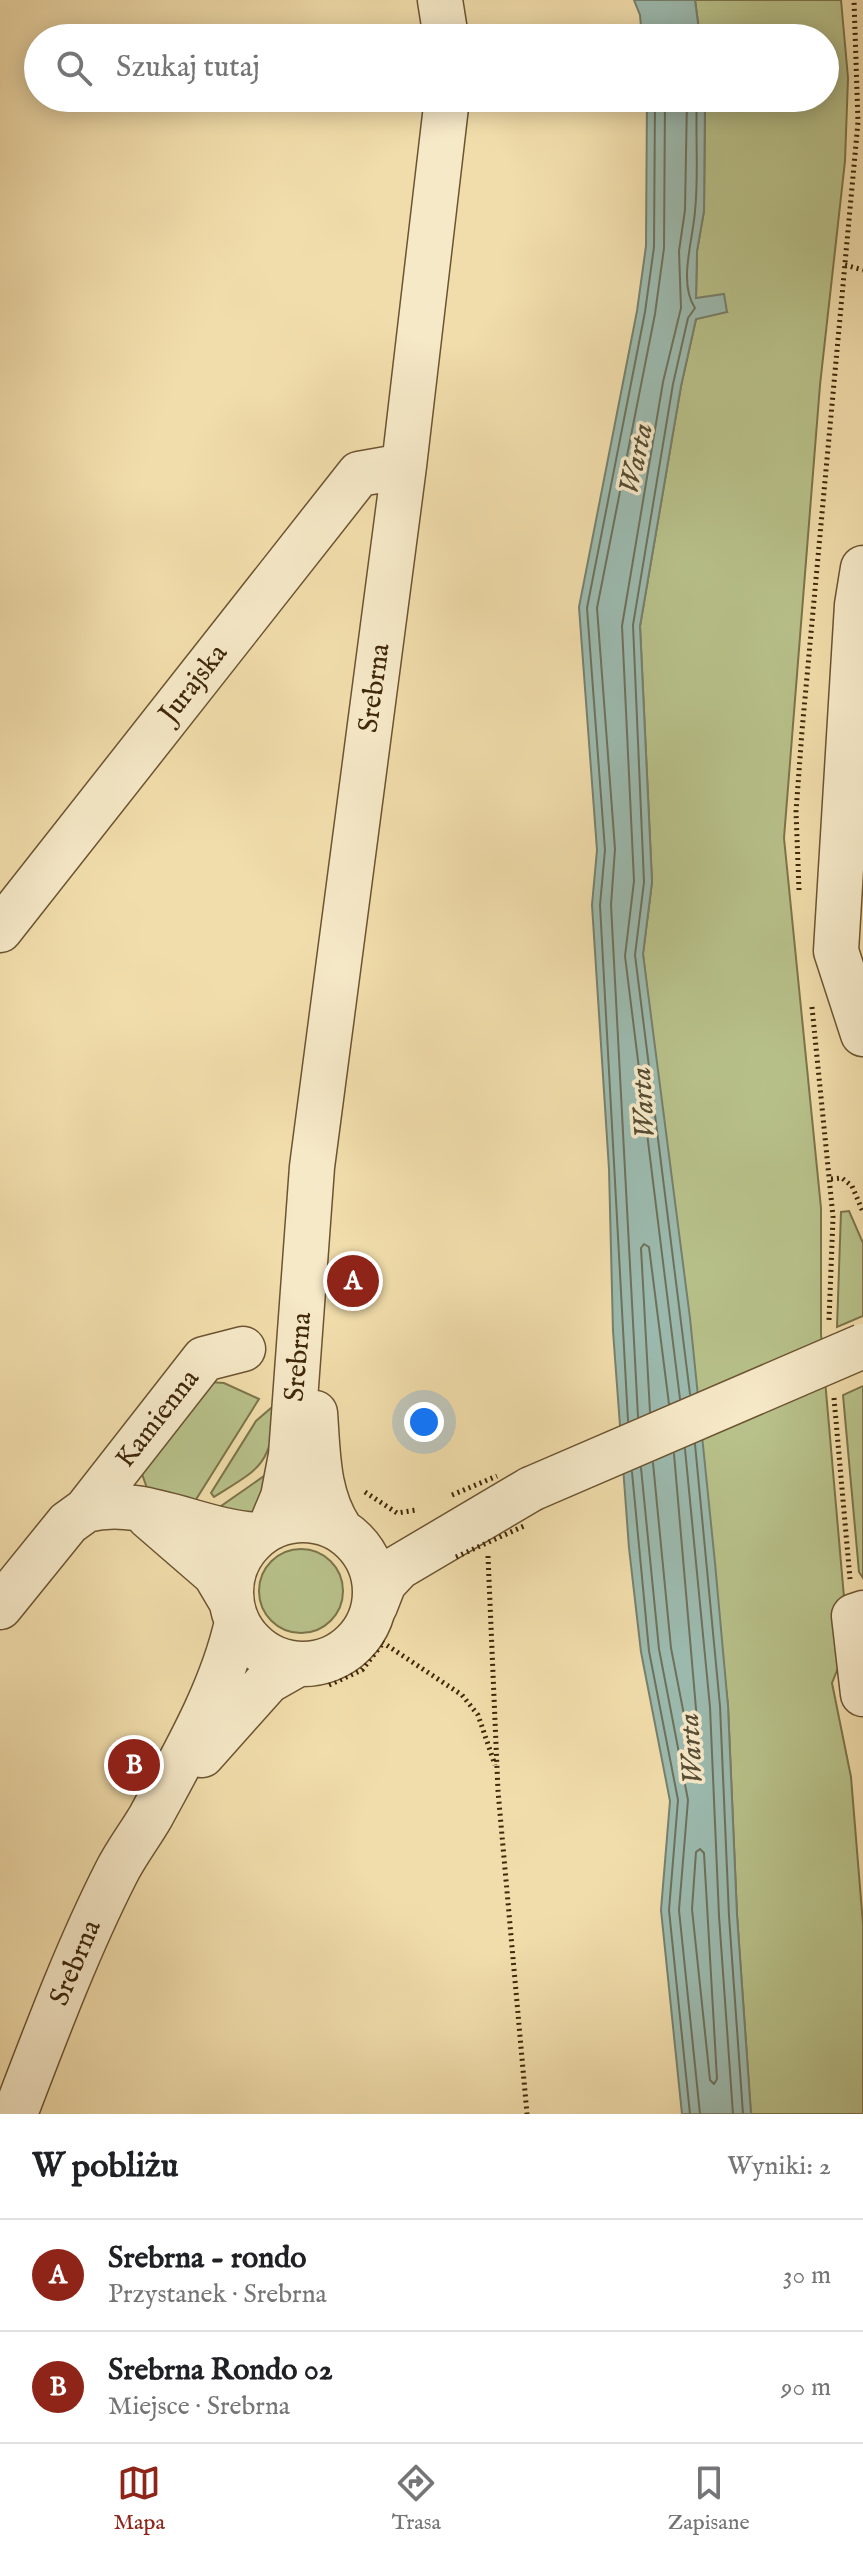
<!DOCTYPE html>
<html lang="pl">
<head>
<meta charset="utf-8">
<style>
	body { margin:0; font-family:"IM FELL English",serif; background:#f6f6f6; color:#202124 }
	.you { position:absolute; left:424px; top:1422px; width:28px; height:28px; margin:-20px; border:6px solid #fff; border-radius:50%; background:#1a73e8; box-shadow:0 0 0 12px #1a73e833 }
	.badge { display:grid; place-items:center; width:52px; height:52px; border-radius:50%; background:#8f2418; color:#fff; font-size:26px; font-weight:700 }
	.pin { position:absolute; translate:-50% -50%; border:4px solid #fff; box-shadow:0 2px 8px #0006 }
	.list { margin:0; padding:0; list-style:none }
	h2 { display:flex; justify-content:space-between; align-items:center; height:104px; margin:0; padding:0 32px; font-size:34px }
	h2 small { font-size:26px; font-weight:400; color:#757577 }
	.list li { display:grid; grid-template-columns:52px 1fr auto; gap:24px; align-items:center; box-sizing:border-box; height:112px; padding:0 32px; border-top:2px solid #e0e0e0 }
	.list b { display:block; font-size:30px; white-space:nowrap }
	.list p { margin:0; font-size:26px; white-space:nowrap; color:#757577 }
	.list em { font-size:26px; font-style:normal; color:#757577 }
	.icon { flex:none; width:44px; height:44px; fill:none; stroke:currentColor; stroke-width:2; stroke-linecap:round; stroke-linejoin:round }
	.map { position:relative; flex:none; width:863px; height:2114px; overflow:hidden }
	.search { position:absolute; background:#fff; box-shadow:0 4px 20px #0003; left:24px; right:24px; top:24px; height:88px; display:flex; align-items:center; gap:20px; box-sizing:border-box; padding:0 28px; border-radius:44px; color:#757577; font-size:30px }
	.sheet { height:328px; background:#fff }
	nav { display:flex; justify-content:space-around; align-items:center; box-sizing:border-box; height:112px; border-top:2px solid #e0e0e0; background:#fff; font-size:22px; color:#757577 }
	nav a { display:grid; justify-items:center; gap:4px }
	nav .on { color:#8f2418 }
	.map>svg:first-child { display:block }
	.green { fill:#b8c18a; stroke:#7c744a; stroke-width:2 }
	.water { fill:#9cbbb0; stroke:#77806d; stroke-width:2 }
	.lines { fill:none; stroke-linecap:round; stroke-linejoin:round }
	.shore { stroke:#6e715c; stroke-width:2 }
	.minor-casing { stroke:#6c5432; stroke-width:47 }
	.path { stroke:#3f2709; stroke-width:5; stroke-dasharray:2 4; stroke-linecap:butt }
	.minor { stroke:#f6e9c8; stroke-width:44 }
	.minor-bridge-casing { stroke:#6c5432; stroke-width:47; stroke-linecap:butt }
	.path-bridge { stroke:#3f2709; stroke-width:5; stroke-dasharray:2 4; stroke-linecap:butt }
	.minor-bridge { stroke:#f6e9c8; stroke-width:44 }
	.labels { text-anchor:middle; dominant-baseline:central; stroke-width:7; stroke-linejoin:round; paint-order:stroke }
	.street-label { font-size:28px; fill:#3f2709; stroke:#f6e9c8 }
	.water-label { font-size:30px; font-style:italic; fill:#564c33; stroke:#f6e9c8 }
</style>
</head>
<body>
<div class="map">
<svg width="863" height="2114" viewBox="0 0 863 2114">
	<rect width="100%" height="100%" fill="#f1ddab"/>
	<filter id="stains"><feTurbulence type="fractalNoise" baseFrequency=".0025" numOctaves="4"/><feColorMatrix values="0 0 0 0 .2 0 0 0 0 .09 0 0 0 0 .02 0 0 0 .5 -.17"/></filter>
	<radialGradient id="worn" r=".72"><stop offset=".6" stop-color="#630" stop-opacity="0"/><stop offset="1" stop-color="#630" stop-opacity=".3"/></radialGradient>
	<path class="green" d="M695,0h146l7,78 -3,83 -25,224 -36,453 37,370v126l27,309 -16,40 19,94 12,147v190h-112l-14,-199 -9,-209 -85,-752 9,-72 -12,-256 41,-240 15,-67 30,-7 -30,-13 1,-48 7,-40 1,-113h120v-60h-125z
		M849,1211l14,32v73l-26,11 4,-115z
		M210,1382l14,1 35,16 -69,110 -42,-18 -6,-17 3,-14z
		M863,1386v192l-4,-6 -16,-177z
		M271,1408l5,3c-7,56 -16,57 -62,86l-3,-4 45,-72z
		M274,1469l-21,48 -39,-6z
		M259 1591a42 42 0 1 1 84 0a42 42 0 1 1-84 0Z"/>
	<path class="water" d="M634,0h61l5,38h-58l-2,-23z
		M647,98h58l-1,113 -7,40 -1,47 28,-4 3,18 -31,7 -15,67 -41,240 12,256 -9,72 47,364 25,245 13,143 9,209 14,199h-69l-21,-204 9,-109 -29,-149 -12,-104 -16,-217 -4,-162 -17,-264 5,-55 -18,-243 58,-296 9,-65z"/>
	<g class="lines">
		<path class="shore" d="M690,1394l-55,-439 9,-73 -11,-257 40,-241 15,-66 7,-10c-17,-25 -2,-68 0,-97 4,-37 0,-76 2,-113
			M680,1399l-55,-443 9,-75 -12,-255 41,-244 18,-74 -2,-57 6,-41 2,-112
			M650,1412l-9,-164 3,-4 5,3 20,157
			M638,1417l-27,-512 4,-56 -18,-241 58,-294 9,-66 1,-150
			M628,1421l-28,-516 5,-55 -18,-242 58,-296 9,-65 1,-149
			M695,1444l25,262 9,210 14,198
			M685,1449l25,258 9,209 14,198
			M653,1463l18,185 21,108 4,3 4,-4 -26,-301
			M641,1468l18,181 29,151 -9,110 21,204
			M632,1472l17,179 29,149 -9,110 21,204
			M700,1849l4,4 13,226 -3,5 -4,-4 -18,-171 4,-57z"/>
		<defs>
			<path id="minor" d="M440,0l6,38
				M863,568l-6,37 -21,346 27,83
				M0,930l359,-456 45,-8
				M315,1413c3,40 2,81 25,116
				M86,1510c57,-15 115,23 173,25
				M148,1516l67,58 16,27
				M231 1592a72 72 0 1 1 144 0a72 72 0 1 1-144 0Z
				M270,1528l13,-31 8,-42 21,-288 92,-701 43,-368
				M375,1606l9,-23 15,-16 132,-78
				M0,1607l68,-84 18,-13 118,-151 39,-10
				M863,1613l-9,3 9,78
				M202,1755l66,-74 30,-17
				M15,2114c31,-81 62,-164 101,-241 10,-20 24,-38 35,-57 33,-61 71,-126 86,-194"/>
		</defs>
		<use href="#minor" class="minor-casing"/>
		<path class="path" d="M845,265l18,5
			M799,890l-3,-78 6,-81 56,-609 -4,-122
			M812,1007l21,210 -4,103
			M831,1179l11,-1 10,8 11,26
			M834,1398l16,181
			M365,1492l32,21 19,-3
			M488,1556l10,235 29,323
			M382,1642l80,53 16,20 17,50
			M329,1685l33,-15 21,-27"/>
		<use href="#minor" class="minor"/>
		<defs>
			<path id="minor-bridge" d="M531,1489l332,-143"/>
		</defs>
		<use href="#minor-bridge" class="minor-bridge-casing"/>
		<path class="path-bridge" d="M452,1495l45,-19
			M456,1557l68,-31"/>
		<use href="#minor-bridge" class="minor-bridge"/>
	</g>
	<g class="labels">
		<g class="street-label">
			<text transform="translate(194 684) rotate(-52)">Jurajska</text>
			<text transform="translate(375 688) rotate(-82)">Srebrna</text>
			<text transform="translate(299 1357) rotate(-85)">Srebrna</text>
			<text transform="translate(158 1419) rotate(-52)">Kamienna</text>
			<text transform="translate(76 1963) rotate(-67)">Srebrna</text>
		</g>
		<g class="water-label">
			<text transform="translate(637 459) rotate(-78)">Warta</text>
			<text transform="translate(644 1103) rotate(-94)">Warta</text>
			<text transform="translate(692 1749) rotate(-94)">Warta</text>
		</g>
	</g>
	<rect width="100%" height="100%" filter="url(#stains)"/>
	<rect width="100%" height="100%" fill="url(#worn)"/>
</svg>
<div class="you"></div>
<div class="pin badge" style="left:353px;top:1281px">A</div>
<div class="pin badge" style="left:134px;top:1765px">B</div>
<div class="search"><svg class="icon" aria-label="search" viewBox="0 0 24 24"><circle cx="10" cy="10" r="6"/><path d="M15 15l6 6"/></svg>Szukaj tutaj</div>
</div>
<section class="sheet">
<h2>W pobliżu<small>Wyniki: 2</small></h2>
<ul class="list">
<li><span class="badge">A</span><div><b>Srebrna - rondo</b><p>Przystanek · Srebrna</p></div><em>30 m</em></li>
<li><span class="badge">B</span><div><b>Srebrna Rondo 02</b><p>Miejsce · Srebrna</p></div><em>90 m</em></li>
</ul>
</section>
<nav>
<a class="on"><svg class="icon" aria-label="map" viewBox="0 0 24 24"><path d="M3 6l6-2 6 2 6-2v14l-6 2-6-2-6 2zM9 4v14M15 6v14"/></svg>Mapa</a>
<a><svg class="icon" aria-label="directions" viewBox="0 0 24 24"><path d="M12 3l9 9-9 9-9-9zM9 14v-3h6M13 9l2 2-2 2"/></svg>Trasa</a>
<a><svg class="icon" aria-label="saved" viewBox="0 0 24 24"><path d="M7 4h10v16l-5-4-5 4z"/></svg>Zapisane</a>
</nav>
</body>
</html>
